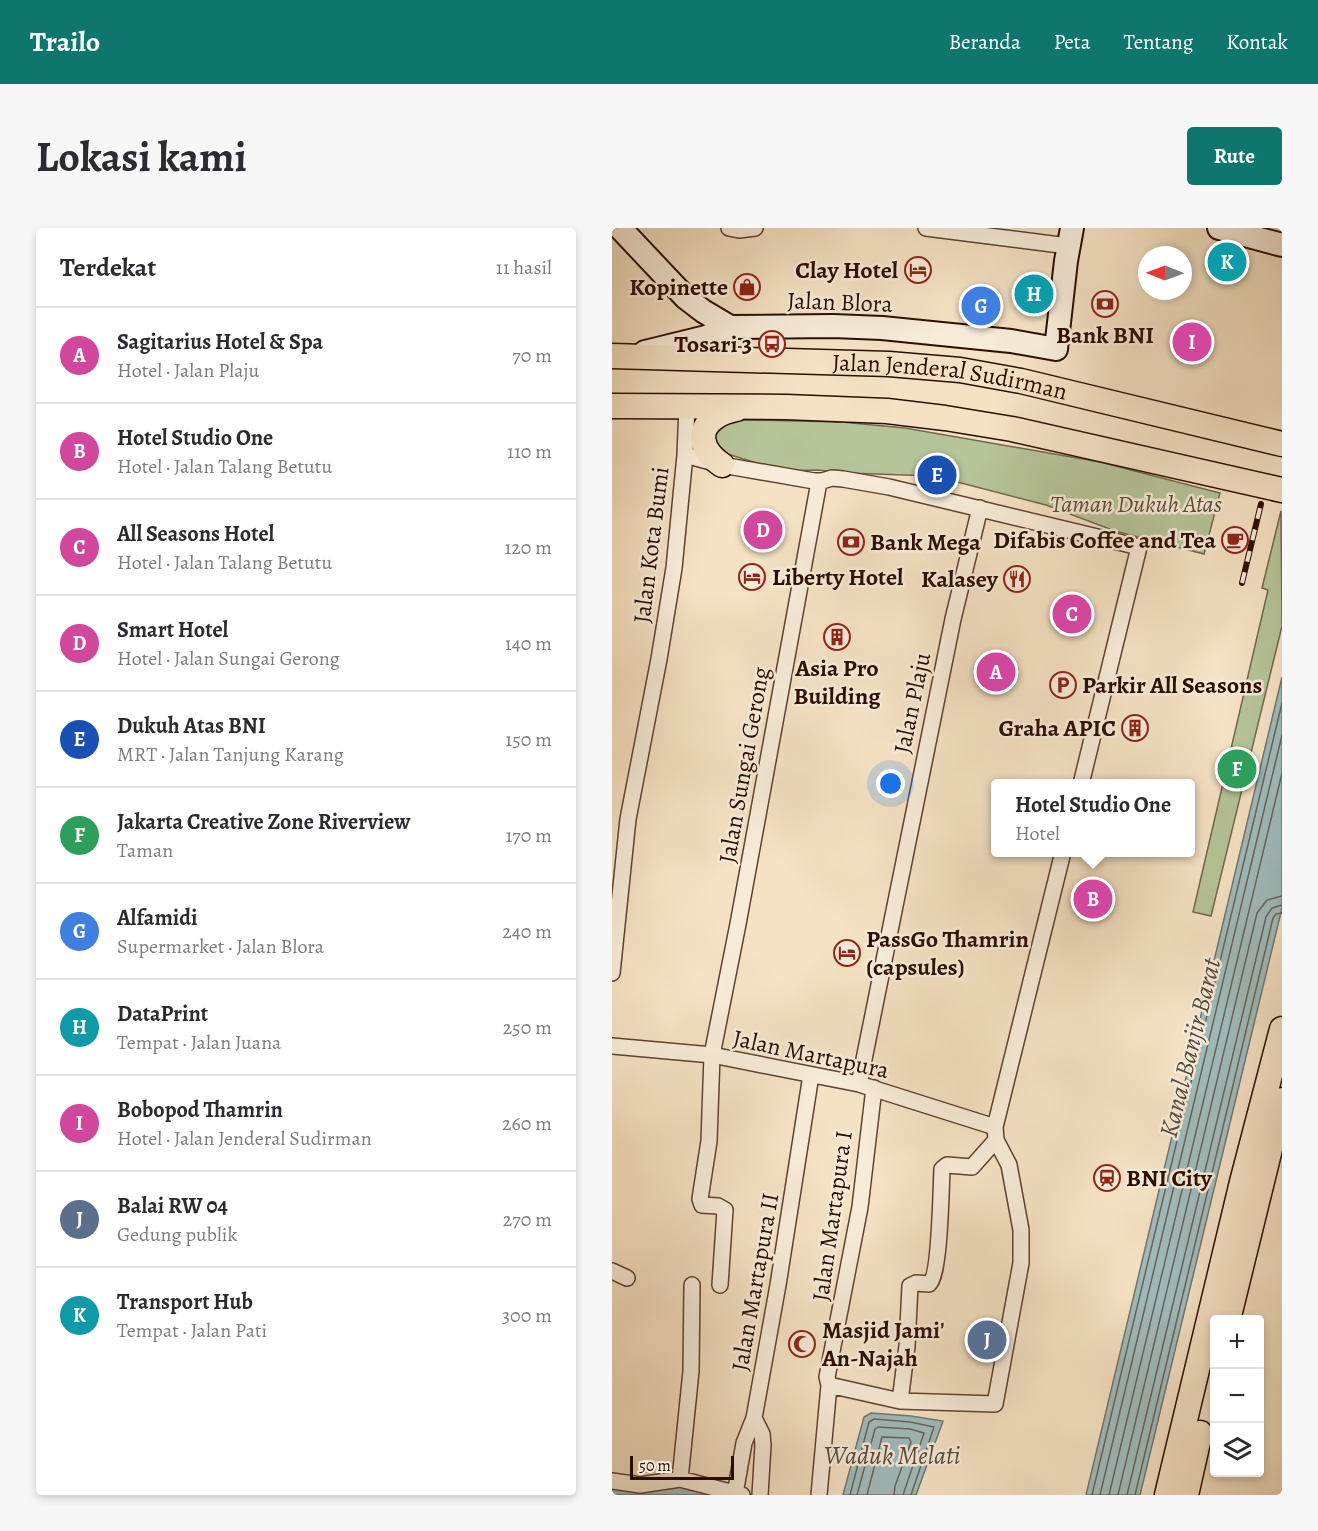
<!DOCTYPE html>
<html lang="id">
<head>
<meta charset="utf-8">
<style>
	body { margin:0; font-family:Alegreya,serif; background:#f7f7f7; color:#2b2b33 }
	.controls { position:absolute; right:18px; bottom:18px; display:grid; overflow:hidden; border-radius:6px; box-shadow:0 3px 9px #0003 }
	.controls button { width:54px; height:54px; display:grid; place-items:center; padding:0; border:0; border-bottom:2px solid #e1e1e2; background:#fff; color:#2b2b33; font:30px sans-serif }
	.compass { position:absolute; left:526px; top:18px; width:54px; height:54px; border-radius:50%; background:#fff; box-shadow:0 3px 9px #0003; rotate:271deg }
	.scale { position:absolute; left:18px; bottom:15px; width:104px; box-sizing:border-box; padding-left:6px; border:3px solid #2c0d00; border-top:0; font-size:16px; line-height:21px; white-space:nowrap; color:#2c0d00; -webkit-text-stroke:4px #f8ecd9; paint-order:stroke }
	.you { position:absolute; left:279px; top:556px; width:21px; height:21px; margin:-15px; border:4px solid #fff; border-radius:50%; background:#1a73e8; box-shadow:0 0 0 9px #1a73e833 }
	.badge { display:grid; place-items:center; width:39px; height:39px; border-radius:50%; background:#0f766e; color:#fff; font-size:20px; font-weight:700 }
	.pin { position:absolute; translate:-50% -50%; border:3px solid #fff; box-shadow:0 2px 6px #0006 }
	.popup { position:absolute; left:379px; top:551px; width:204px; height:78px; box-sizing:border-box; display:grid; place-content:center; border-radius:6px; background:#fff; filter:drop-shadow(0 2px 4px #0005); font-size:20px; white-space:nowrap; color:#7c7c81 }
	.popup b { font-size:22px; color:#2b2b33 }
	.popup::after { content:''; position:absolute; left:50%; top:100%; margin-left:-12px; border:12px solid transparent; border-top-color:#fff }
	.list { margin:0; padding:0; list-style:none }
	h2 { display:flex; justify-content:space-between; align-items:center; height:78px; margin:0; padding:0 24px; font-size:26px }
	h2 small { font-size:20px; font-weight:400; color:#7c7c81 }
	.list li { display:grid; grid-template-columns:39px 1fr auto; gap:18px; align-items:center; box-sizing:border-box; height:96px; padding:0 24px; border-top:2px solid #e1e1e2 }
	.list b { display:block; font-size:22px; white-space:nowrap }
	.list p { margin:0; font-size:20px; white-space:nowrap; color:#7c7c81 }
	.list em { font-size:20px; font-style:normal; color:#7c7c81 }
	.icon { flex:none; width:33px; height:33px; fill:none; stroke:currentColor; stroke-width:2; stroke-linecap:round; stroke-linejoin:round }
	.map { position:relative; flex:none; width:670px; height:1267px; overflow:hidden; border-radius:6px }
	header { display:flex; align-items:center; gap:36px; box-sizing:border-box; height:84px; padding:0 30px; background:#0f766e; color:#fff }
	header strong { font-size:28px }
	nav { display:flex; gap:33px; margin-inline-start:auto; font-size:21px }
	.intro { display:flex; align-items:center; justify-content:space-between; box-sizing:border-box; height:144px; padding:0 36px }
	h1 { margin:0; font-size:42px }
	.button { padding:15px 27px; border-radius:6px; background:#0f766e; color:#fff; font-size:21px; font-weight:700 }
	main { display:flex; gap:36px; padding:0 36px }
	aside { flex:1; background:#fff; border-radius:6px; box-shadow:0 3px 9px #0003 }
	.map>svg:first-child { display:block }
	.green { fill:#b6c499; stroke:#71684c; stroke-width:1.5 }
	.water { fill:#a0bcbd; stroke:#727671; stroke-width:1.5 }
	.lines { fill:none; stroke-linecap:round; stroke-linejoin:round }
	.shore { stroke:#66645e; stroke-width:1.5 }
	.street-casing { stroke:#5e4231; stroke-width:18 }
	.secondary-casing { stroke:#2c0d00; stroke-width:26 }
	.primary-casing { stroke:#2c0d00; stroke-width:27 }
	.street { stroke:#f8ecd9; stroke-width:15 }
	.secondary { stroke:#f8ecd9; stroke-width:22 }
	.primary { stroke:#f5e2c4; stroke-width:24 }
	.rail-casing { stroke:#2c0d00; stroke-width:6 }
	.rail { stroke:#f8ecd9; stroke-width:4; stroke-dasharray:11; stroke-linecap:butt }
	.labels { text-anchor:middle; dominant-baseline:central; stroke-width:5; stroke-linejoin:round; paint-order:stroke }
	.poi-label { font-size:24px; font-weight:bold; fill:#2c0d00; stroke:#f8ecd9; text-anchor:end }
	.street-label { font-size:24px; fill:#2c0d00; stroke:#f8ecd9 }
	.park-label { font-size:24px; font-style:italic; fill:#5c4d36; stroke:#f8ecd9 }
	.water-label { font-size:26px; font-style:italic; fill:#554a42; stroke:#f8ecd9 }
</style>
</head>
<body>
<header>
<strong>Trailo</strong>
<nav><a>Beranda</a><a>Peta</a><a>Tentang</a><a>Kontak</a></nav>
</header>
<div class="intro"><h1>Lokasi kami</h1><a class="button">Rute</a></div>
<main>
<aside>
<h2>Terdekat<small>11 hasil</small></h2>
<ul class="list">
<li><span class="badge" style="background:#d1479c">A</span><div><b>Sagitarius Hotel &amp; Spa</b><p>Hotel · Jalan Plaju</p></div><em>70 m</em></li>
<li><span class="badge" style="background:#d1479c">B</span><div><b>Hotel Studio One</b><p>Hotel · Jalan Talang Betutu</p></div><em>110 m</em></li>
<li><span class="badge" style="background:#d1479c">C</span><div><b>All Seasons Hotel</b><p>Hotel · Jalan Talang Betutu</p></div><em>120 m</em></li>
<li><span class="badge" style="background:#d1479c">D</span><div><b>Smart Hotel</b><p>Hotel · Jalan Sungai Gerong</p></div><em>140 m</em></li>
<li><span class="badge" style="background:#1a4fb4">E</span><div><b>Dukuh Atas BNI</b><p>MRT · Jalan Tanjung Karang</p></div><em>150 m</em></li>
<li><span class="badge" style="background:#2e9e5b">F</span><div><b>Jakarta Creative Zone Riverview</b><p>Taman</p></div><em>170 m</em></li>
<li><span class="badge" style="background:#3f7fe0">G</span><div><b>Alfamidi</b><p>Supermarket · Jalan Blora</p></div><em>240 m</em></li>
<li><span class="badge" style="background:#0f9aa8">H</span><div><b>DataPrint</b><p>Tempat · Jalan Juana</p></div><em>250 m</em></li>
<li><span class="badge" style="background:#d1479c">I</span><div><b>Bobopod Thamrin</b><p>Hotel · Jalan Jenderal Sudirman</p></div><em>260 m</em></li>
<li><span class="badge" style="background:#5c6f8a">J</span><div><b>Balai RW 04</b><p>Gedung publik</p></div><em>270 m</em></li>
<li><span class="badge" style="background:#0f9aa8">K</span><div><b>Transport Hub</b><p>Tempat · Jalan Pati</p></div><em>300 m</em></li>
</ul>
</aside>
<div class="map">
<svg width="670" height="1267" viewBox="0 0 670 1267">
	<rect width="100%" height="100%" fill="#f5e2c4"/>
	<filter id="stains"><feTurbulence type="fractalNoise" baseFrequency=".00333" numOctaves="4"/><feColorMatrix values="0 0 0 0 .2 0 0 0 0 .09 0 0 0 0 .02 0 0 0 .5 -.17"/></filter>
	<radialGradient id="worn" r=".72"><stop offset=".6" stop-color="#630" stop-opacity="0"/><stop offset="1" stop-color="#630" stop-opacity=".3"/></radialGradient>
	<path class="green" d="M134,192l95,2 64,6 195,34 120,31 -16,61 -89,-23 -69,-26 -112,-29 -89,-3 -28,-3 -34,1 -62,-19 -7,-10v-11l8,-8z
		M669,283l1,115 -71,290 -18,-4 75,-322 -6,-2z"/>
	<path class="water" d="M670,449v231l-142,587h-54z
		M259,1185l40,3 32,5 -27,74h-73l21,-78z
		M0,1255l65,2 43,10h-108z"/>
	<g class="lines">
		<path class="shore" d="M238,1267l19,-73 5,-3 36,3 24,5 -23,68
			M245,1267l18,-66 3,-2 32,2 14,4 -21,62
			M255,1267l15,-58 27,1 2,4 -16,44 -1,9
			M480,1267l190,-792
			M488,1267l182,-760
			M497,1267l173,-722
			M506,1267l139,-582 10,-13 15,-4
			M515,1267l139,-578 6,-9 10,-3
			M523,1267l138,-577 3,-4 6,-1"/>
		<defs>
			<path id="street" d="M117,0l10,2 16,-2
				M314,0l142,18
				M73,227l37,10 92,16h8l10,-3 11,1 46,8 250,60 -58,237
				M0,745l16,-154 31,-160 15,-91 11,-113 2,-49
				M0,818l100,9 147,29 136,43
				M247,856l94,-465 27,-111
				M0,1043l15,7
				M108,1057l5,-75 -7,-4 -16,-1 -2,-6 9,-58 3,-86 26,-131 81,-442
				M217,1157l71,16 95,3 26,-141v-33l-12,-65 -13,-25 -1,-13 68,-275
				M288,1173l7,-55 3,-60 6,-3 13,1c11,-8 12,-96 13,-115l5,-4 25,2 24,-27
				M142,1190l8,16 1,11 -3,50
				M68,1251l11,-108 1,-86
				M0,1253l28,4 40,-6 62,16
				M123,1266l9,-51 10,-25 24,-133 33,-210
				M207,1267l10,-110 -2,-8 33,-170 14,-119"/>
			<path id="secondary" d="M8,0l66,70 17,13 27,16
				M607,0l63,17
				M33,124l61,-15 24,-10 103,-1 49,2 129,13 45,8 10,-88 6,-33"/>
			<g id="primary">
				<path id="s1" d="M0,128l277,8 71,6 61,11 261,63"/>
				<path d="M0,178l174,1 101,4 58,7 67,11 270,61"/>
				<path d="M110,237c-32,-22 -21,-49 14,-56"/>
				<path d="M616,1092l54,-220"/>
				<path d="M555,1267l75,-313 40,-153"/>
				<path d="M574,1267l14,-62"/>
			</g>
		</defs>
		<use href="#street" class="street-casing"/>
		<use href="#secondary" class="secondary-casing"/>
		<use href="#primary" class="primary-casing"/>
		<use href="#street" class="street"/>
		<use href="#secondary" class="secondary"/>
		<use href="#primary" class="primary"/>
		<defs>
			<path id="rail" d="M630,355l19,-79"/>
		</defs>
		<use href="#rail" class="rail-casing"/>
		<use href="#rail" class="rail"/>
	</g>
	<defs>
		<symbol id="hotel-ring" viewBox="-11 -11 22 22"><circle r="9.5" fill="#f8ecd9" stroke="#8f2418" stroke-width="1.5"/><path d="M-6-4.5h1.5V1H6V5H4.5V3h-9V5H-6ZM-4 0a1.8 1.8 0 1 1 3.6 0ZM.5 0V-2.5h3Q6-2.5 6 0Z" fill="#8f2418"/></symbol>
		<symbol id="shop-ring" viewBox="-11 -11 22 22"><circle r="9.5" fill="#f8ecd9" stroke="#8f2418" stroke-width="1.5"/><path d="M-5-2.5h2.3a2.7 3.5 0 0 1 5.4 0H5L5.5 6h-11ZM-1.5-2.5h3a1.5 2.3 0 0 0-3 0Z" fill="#8f2418"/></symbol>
		<symbol id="bank-ring" viewBox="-11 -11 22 22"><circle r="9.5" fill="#f8ecd9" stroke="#8f2418" stroke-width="1.5"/><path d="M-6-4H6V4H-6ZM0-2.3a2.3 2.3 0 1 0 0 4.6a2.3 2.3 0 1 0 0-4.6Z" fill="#8f2418"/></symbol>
		<symbol id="bus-ring" viewBox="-11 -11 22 22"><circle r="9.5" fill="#f8ecd9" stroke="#8f2418" stroke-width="1.5"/><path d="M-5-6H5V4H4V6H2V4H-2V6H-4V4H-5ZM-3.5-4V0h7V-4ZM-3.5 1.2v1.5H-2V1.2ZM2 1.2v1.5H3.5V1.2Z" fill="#8f2418"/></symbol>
		<symbol id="cafe-ring" viewBox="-11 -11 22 22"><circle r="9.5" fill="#f8ecd9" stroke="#8f2418" stroke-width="1.5"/><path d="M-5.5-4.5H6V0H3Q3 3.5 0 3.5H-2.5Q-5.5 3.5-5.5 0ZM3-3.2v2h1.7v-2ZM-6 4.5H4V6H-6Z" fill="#8f2418"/></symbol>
		<symbol id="restaurant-ring" viewBox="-11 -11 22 22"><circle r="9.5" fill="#f8ecd9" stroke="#8f2418" stroke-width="1.5"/><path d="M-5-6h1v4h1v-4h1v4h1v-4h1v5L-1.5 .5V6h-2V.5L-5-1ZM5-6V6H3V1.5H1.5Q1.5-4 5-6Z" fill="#8f2418"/></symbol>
		<symbol id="building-ring" viewBox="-11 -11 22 22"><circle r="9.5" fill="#f8ecd9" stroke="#8f2418" stroke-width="1.5"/><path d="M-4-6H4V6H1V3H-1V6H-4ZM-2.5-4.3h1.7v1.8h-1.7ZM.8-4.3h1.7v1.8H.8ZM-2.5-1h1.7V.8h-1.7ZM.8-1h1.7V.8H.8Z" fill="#8f2418"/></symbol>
		<symbol id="parking-ring" viewBox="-11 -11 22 22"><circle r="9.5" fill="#f8ecd9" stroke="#8f2418" stroke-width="1.5"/><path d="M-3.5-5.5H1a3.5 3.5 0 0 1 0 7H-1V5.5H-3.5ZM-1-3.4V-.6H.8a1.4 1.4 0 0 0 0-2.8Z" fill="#8f2418"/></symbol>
		<symbol id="station-ring" viewBox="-11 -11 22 22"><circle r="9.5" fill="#f8ecd9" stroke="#8f2418" stroke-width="1.5"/><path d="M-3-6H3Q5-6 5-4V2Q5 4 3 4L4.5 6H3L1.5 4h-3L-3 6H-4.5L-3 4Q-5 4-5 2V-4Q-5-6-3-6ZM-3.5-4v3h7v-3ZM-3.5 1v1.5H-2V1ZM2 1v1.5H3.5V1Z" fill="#8f2418"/></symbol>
		<symbol id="mosque-ring" viewBox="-11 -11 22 22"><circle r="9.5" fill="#f8ecd9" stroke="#8f2418" stroke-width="1.5"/><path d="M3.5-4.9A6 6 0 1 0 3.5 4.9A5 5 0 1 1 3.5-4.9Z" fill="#8f2418"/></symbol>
	</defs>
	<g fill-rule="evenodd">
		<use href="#hotel-ring" x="291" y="27" width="30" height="30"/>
		<use href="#shop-ring" x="120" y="44" width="30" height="30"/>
		<use href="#bank-ring" x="478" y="61" width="30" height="30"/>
		<use href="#bus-ring" x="145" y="101" width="30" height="30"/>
		<use href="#cafe-ring" x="608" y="297" width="30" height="30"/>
		<use href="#bank-ring" x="224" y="299" width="30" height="30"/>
		<use href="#hotel-ring" x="125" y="334" width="30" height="30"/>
		<use href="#restaurant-ring" x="390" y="336" width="30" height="30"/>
		<use href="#building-ring" x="210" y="394" width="30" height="30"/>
		<use href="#parking-ring" x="436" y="442" width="30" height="30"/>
		<use href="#building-ring" x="508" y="485" width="30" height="30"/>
		<use href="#hotel-ring" x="220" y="710" width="30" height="30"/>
		<use href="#station-ring" x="480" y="935" width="30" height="30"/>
		<use href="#mosque-ring" x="175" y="1101" width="30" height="30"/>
	</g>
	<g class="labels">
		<g class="poi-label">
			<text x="286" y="42">Clay Hotel</text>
			<text x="116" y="59">Kopinette</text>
			<text x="493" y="107" text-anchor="middle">Bank BNI</text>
			<text x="140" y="116">Tosari 3</text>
			<text x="604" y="312">Difabis Coffee and Tea</text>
			<text x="258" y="314" text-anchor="start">Bank Mega</text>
			<text x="160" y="349" text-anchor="start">Liberty Hotel</text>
			<text x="386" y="351">Kalasey</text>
			<text x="225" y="440" text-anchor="middle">Asia Pro<tspan x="225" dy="28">Building</tspan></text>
			<text x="470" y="457" text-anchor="start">Parkir All Seasons</text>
			<text x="504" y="500">Graha APIC</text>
			<text x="254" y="711" text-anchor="start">PassGo Thamrin<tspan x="254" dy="28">(capsules)</tspan></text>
			<text x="514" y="950" text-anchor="start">BNI City</text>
			<text x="210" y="1102" text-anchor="start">Masjid Jami'<tspan x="210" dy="28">An-Najah</tspan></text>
		</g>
		<g class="street-label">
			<text transform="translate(228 74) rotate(2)">Jalan Blora</text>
			<text stroke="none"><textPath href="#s1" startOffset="339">Jalan Jenderal Sudirman</textPath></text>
			<text transform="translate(39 317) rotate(-83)">Jalan Kota Bumi</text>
			<text transform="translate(300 475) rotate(-78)">Jalan Plaju</text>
			<text transform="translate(132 537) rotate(-80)">Jalan Sungai Gerong</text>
			<text transform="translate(199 826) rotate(12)">Jalan Martapura</text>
			<text transform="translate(220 988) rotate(-82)">Jalan Martapura I</text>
			<text transform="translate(143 1054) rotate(-80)">Jalan Martapura II</text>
		</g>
		<g class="park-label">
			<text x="524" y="276">Taman Dukuh Atas</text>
		</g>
		<g class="water-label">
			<text transform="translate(578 820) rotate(-76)">Kanal Banjir Barat</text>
			<text x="280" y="1227">Waduk Melati</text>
		</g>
	</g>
	<rect width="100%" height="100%" filter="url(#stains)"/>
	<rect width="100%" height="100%" fill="url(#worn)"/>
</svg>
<div class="controls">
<button>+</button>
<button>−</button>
<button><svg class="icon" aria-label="layers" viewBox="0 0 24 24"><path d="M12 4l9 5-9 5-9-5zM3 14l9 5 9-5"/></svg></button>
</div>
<svg class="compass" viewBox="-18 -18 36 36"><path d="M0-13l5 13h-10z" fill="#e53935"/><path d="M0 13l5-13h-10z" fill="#7c7c81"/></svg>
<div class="scale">50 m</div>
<div class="you"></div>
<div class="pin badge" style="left:384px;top:444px;background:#d1479c">A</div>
<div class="pin badge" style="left:481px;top:671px;background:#d1479c">B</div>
<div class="popup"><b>Hotel Studio One</b>Hotel</div>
<div class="pin badge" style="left:460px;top:386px;background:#d1479c">C</div>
<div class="pin badge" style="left:151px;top:302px;background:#d1479c">D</div>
<div class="pin badge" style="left:325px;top:247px;background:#1a4fb4">E</div>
<div class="pin badge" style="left:625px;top:541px;background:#2e9e5b">F</div>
<div class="pin badge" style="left:369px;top:78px;background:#3f7fe0">G</div>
<div class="pin badge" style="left:422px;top:66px;background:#0f9aa8">H</div>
<div class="pin badge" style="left:580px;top:114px;background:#d1479c">I</div>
<div class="pin badge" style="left:375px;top:1112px;background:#5c6f8a">J</div>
<div class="pin badge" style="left:615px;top:34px;background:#0f9aa8">K</div>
</div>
</main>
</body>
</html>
